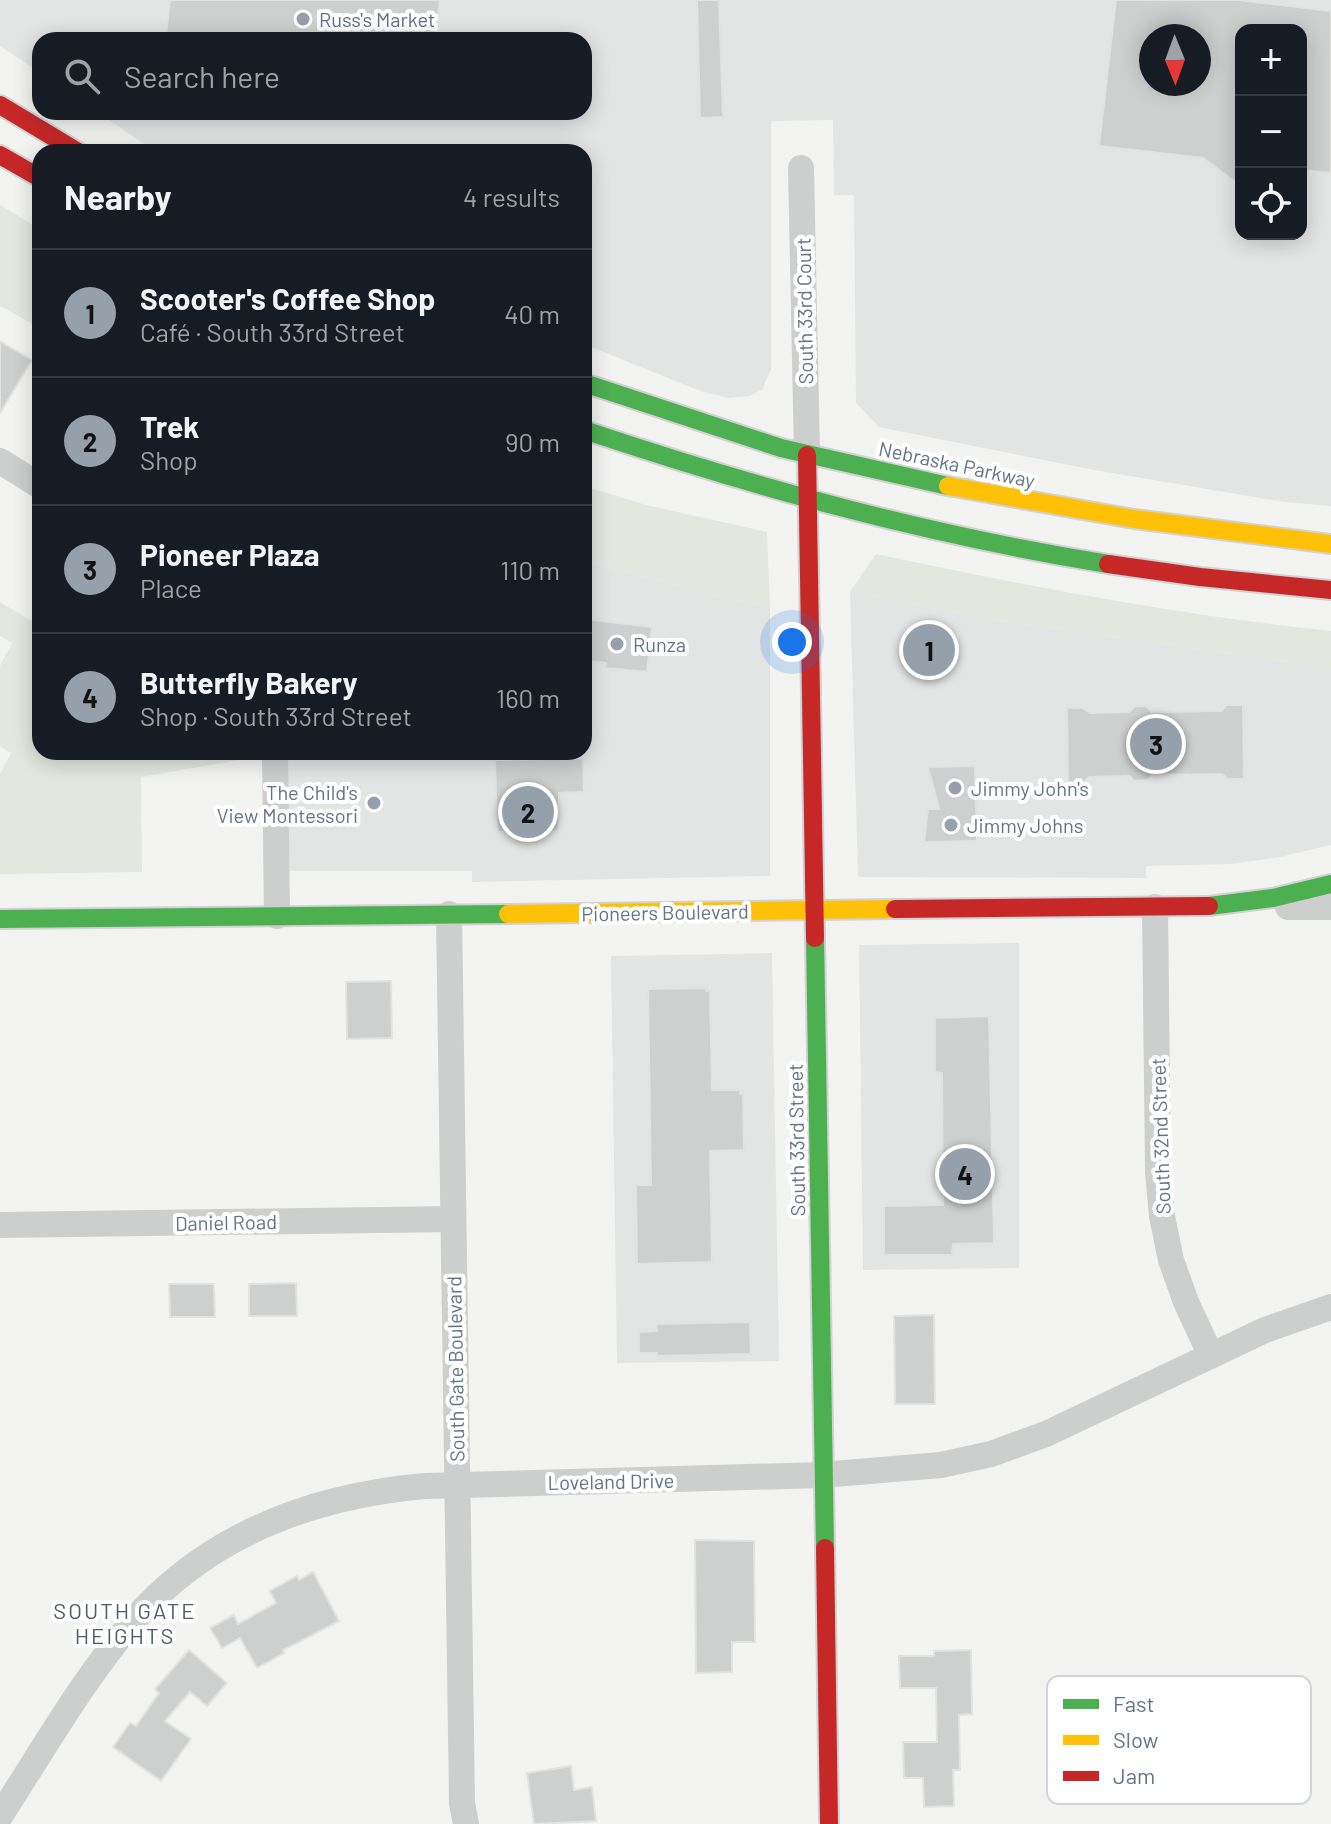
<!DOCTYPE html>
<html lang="en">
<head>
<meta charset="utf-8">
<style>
	body { margin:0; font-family:Barlow,sans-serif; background:#20242c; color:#f1f3f6 }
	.controls { position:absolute; right:24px; top:24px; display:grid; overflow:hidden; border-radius:16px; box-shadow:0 4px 20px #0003 }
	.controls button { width:72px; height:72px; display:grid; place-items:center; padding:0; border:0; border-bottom:2px solid #363941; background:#171b24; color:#f1f3f6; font:40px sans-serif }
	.compass { position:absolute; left:1139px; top:24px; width:72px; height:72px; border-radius:50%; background:#171b24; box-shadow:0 4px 20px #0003; rotate:179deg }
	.you { position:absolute; left:792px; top:642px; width:28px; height:28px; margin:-20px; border:6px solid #fff; border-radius:50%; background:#1a73e8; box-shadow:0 0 0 12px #1a73e833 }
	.badge { display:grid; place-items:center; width:52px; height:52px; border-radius:50%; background:#95a0aa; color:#111; font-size:26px; font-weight:700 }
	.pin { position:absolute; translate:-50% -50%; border:4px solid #fff; box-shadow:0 2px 8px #0006 }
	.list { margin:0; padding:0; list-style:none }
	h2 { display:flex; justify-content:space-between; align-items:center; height:104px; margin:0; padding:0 32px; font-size:34px }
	h2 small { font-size:26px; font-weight:400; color:#9ea1a6 }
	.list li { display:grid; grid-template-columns:52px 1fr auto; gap:24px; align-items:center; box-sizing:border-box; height:128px; padding:0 32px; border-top:2px solid #363941 }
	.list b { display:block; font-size:30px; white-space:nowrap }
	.list p { margin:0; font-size:26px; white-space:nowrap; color:#9ea1a6 }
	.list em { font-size:26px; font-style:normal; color:#9ea1a6 }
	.icon { flex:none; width:44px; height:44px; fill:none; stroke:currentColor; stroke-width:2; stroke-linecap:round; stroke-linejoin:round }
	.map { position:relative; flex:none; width:1331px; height:1824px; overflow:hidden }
	.search { position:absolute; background:#171b24; box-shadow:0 4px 20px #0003; left:32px; top:32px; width:560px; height:88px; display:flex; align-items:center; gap:20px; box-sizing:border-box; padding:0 28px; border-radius:24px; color:#9ea1a6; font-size:30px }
	.panel { position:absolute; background:#171b24; box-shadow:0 4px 20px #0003; left:32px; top:144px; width:560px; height:616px; border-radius:24px }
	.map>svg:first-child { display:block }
	.built { fill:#e3e5e4; fill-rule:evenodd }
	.green { fill:#e2e7df }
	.building { fill:#ced0d0; stroke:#e2e3e1; stroke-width:2; fill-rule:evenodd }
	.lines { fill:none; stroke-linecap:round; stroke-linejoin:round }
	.fast-casing { stroke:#d1d2d2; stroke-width:22 }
	.slow-casing { stroke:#d1d2d2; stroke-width:22 }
	.jam-casing { stroke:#d1d2d2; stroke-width:22 }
	.street { stroke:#cdcece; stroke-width:26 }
	.fast { stroke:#4caf50; stroke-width:18 }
	.slow { stroke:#ffc107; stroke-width:18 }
	.jam { stroke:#c62828; stroke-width:18 }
	.poi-dot { fill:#95a0aa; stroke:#fff; stroke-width:3 }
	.labels { text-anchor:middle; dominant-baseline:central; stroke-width:8; stroke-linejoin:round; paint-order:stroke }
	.poi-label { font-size:20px; fill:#627383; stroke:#fff; text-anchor:start }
	.street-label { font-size:20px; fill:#627383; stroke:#fff }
	.neighbourhood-label { font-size:22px; letter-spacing:2px; fill:#505c67; stroke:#fff }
	.key { fill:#fff; stroke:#d0d5da; stroke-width:2 }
	.key-label { font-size:22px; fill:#627383 }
</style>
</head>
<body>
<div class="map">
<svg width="1331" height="1824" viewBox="0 0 1331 1824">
	<rect width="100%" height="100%" fill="#f3f4f1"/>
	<path class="built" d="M0,0h1331v506l-47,-4 -195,-33 -210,-42 -23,-24 -2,-208h-20l-1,-75 -62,1v248l-9,21 -13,6 -20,2 -29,-7 -116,-47v-192h-428l-59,-40h487v-72h-544v33l-40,-27zM1241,30h60v204h-60zM1151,36h48v48h-48z
		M584,561l136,36 50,10v269l-298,6v-11h-196l10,-119h298z
		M850,592l138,27 343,49v177l-51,12 -49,7 -85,2v12l-288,-1z
		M1019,943v325l-156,2 -4,-325z
		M772,953l7,408 -162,2 -6,-407z"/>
	<path class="green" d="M0,205l40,24v99l-40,-22z
		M584,486l62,19 121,27 3,75 -50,-10 -136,-36z
		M876,554c151,32 302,61 455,77v37l-343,-49 -138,-27z
		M0,602l40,24v126h98l2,5 23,-5h122l-144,25 1,95 -142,2v-100l11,-21 -11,-7v-80l12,-23 -12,-7z"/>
	<path class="building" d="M170,0h270l-5,40h-243v-2l-26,-3z
		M697,0h22l4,117 -23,1z
		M1116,0h123l92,11v162l-30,-3v-140h-60v156l-38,-28 -104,-12zM1151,36h48v48h-48z
		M0,341l32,19 -32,53z
		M584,619l68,8 -5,45 -42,-4 1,-5 -22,-3z
		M1226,705h17l1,74h-16l-6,-5 -70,1 -4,5 -14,1 -4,-5 -41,1 -5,5h-16l-1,-74h16l7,5 39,-1 6,-6h11l6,6 70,-1z
		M583,758l1,34 -25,1v38l-62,1 -2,-72z
		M975,766l2,75 -53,1 4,-33h11l-11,-42z
		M391,981l1,57 -45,1 -1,-57z
		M706,988v3h4l2,99h28v4h3l1,56 -34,1 2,111 -75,2 -1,-79h15l-3,-196z
		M989,1016l5,227 -41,1 -1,11h-68v-49l59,-1 -1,-132 -7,-1v-54z
		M296,1283l1,33h-48v-32z
		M169,1284h45l1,33h-45z
		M934,1315l1,89h-40l-1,-88z
		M750,1322l1,32 -94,2v-3h-18v-21l18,-1 -1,-7z
		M695,1540l59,1 1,101h-23v30l-36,1z
		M313,1572l26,49 -56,29 1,3 -27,15 -17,-30 -18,10 -12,-20 24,-13 4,9 38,-21 -6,-12 27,-15 2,4z
		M189,1650l38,33 -20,23 -17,-14 -25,29 26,18 -30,42 -48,-34 17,-24 6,3 23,-33 -4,-4z
		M971,1650l1,64 -13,1 1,55h-7l1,36 -30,1 -1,-29h-19l-1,-36h34l-1,-54h-36l-1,-32h35v-5z
		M571,1766l3,24 18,-3 4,34 -62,3 -7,-51z"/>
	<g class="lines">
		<defs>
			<path id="fast" d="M584,383l197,65 167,38
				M584,430c173,58 344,105 524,134
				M1209,906l64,-8 58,-14
				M0,919l508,-5
				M815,938l10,610"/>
			<path id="slow" d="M948,486l186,33 197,25
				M508,914l387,-5"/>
			<path id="jam" d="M0,105l78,47
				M0,155l40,23
				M807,455l8,483
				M1108,564l92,13 131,13
				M895,909l314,-3
				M825,1548l4,276"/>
		</defs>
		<use href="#fast" class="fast-casing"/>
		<use href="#slow" class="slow-casing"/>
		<use href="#jam" class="jam-casing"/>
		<path class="street" d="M801,168l6,287
			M0,461l40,25
			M275,752l2,164
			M1155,907l3,265 4,44 9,44 15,42 25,54
			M1288,907h43
			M449,914l13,889 4,21
			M0,1225l453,-6
			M0,1816c43,-66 83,-137 134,-196 76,-87 179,-124 291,-134l397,-11 119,-10 50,-11 55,-20 219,-104 66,-23"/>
		<use href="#fast" class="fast"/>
		<use href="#slow" class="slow"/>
		<use href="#jam" class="jam"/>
	</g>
	<g class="poi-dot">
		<circle cx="303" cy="19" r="8"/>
		<circle cx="617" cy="644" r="8"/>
		<circle cx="955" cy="788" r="8"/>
		<circle cx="374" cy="803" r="8"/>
		<circle cx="951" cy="825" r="8"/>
	</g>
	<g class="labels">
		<g class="poi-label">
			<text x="319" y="19">Russ's Market</text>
			<text x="633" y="644">Runza</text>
			<text x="971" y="788">Jimmy John's</text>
			<text x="358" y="792" text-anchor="end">The Child's<tspan x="358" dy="23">View Montessori</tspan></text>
			<text x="967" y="825">Jimmy Johns</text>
		</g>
		<g class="street-label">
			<text transform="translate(804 311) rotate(-91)">South 33rd Court</text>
			<text transform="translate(957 464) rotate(12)">Nebraska Parkway</text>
			<text transform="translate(665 912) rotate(-1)">Pioneers Boulevard</text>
			<text transform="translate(1160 1136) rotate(-92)">South 32nd Street</text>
			<text transform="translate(796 1140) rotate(-91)">South 33rd Street</text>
			<text transform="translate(226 1222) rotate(-1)">Daniel Road</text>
			<text transform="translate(455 1369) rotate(-91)">South Gate Boulevard</text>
			<text transform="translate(611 1481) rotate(-1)">Loveland Drive</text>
		</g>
		<g class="neighbourhood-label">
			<text x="125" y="1610">SOUTH GATE<tspan x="125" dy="25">HEIGHTS</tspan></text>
		</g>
	</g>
	<rect x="1047" y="1676" width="264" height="128" rx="12" class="key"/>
	<rect x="1063" y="1699" width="36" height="10" fill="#4caf50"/>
	<rect x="1063" y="1735" width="36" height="10" fill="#ffc107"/>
	<rect x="1063" y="1771" width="36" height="10" fill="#c62828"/>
	<g class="key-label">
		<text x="1113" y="1712">Fast</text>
		<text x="1113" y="1748">Slow</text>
		<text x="1113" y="1784">Jam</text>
	</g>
</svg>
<div class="controls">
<button>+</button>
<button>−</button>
<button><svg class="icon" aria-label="locate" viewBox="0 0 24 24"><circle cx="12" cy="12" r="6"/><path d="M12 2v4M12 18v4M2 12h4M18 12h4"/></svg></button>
</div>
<svg class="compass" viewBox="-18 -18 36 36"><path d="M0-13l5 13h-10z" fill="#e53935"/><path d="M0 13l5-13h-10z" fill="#9ea1a6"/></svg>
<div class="you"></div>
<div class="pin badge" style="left:929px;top:650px">1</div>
<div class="pin badge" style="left:528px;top:812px">2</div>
<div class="pin badge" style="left:1156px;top:744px">3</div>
<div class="pin badge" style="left:965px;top:1174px">4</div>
<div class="search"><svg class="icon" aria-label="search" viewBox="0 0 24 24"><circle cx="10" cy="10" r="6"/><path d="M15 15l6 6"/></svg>Search here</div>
<section class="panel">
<h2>Nearby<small>4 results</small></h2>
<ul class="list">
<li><span class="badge">1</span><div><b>Scooter's Coffee Shop</b><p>Café · South 33rd Street</p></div><em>40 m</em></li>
<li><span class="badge">2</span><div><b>Trek</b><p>Shop</p></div><em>90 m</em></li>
<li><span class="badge">3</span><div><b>Pioneer Plaza</b><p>Place</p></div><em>110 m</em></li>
<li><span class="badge">4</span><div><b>Butterfly Bakery</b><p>Shop · South 33rd Street</p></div><em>160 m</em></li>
</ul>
</section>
</div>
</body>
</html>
